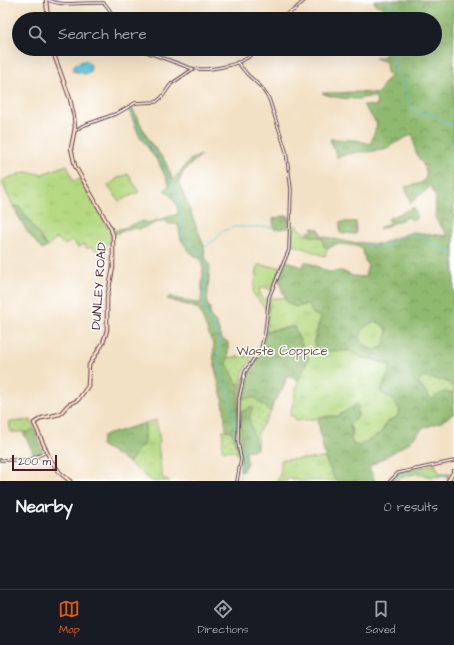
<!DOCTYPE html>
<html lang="en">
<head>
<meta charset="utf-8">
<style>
	body { margin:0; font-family:"Architects Daughter",sans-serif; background:#242831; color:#f1f3f6 }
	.scale { position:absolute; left:12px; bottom:10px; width:45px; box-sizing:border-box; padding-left:4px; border:2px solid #4a1f2b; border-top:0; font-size:11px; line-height:14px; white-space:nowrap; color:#4a1f2b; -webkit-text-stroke:3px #fff; paint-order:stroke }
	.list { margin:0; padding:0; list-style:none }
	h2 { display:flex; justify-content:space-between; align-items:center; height:52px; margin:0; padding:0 16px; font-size:17px }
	h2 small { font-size:13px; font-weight:400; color:#9ea1a6 }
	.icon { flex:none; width:22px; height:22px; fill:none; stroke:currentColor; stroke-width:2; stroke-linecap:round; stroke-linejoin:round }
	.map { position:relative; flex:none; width:454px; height:481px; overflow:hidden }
	.search { position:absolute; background:#171b24; box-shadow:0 4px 16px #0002; left:12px; right:12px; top:12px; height:44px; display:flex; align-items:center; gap:10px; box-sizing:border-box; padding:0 14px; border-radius:22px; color:#9ea1a6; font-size:15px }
	.sheet { height:108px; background:#171b24 }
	nav { display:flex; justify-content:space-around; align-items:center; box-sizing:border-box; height:56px; border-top:1px solid #363941; background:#171b24; font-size:11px; color:#9ea1a6 }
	nav a { display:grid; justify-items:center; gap:2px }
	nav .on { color:#ea580c }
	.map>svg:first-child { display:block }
	.grass { fill:url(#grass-tufts); stroke:#807c56 }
	.forest { fill:url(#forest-crowns); stroke:#6d6c4d; fill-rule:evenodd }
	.garden { fill:url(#garden-dots); stroke:#807c56 }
	.water { fill:#5cc3d9; stroke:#537182 }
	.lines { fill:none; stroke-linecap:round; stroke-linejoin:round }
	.stream { stroke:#5cc3d9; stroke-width:1 }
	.street-casing { stroke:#633c42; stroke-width:3.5 }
	.secondary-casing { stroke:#633c42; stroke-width:4.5 }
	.street { stroke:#fff; stroke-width:1.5 }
	.secondary { stroke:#fde4d0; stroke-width:2.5 }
	.labels { text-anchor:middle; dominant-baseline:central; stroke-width:3; stroke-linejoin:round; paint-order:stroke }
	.street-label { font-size:13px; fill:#4a1f2b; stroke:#fff }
	.park-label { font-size:13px; fill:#6a5745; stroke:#fff }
</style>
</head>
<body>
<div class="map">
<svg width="454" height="481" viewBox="0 0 454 481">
	<defs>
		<pattern id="grass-tufts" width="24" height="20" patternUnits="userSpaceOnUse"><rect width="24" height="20" fill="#b5d981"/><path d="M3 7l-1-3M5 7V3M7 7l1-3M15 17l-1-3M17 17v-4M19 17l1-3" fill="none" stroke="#9dba70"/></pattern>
		<pattern id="forest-crowns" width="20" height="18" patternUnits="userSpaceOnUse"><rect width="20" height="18" fill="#90b96f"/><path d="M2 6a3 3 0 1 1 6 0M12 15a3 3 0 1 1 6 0" fill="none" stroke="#78965b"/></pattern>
		<pattern id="garden-dots" width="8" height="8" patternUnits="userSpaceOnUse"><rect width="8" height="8" fill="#b5d981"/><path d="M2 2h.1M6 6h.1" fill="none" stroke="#9dba70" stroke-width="1.8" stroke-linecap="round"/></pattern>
	</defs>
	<rect width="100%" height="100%" fill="#fff"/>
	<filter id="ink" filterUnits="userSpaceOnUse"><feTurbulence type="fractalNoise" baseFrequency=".025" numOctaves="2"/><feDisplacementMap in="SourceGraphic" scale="8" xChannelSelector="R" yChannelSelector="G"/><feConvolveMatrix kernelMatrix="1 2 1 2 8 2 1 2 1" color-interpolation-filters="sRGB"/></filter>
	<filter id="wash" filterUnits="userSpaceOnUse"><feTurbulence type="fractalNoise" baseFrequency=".012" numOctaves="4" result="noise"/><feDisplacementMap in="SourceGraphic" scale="16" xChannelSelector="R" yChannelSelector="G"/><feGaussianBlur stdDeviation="0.9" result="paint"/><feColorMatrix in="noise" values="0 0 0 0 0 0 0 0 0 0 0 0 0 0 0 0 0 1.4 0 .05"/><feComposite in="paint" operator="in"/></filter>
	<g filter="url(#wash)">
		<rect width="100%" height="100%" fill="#f3e1c5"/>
		<path class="grass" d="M67,165l6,16 7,-2 30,53 1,10 -5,3 -2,12 -5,-6 -9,-4 -3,2 -3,-5 -6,4 -5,-8 -8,5 -8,-7 -10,9 -27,-40 -7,-1 -12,-25 24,-9 17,2z
			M128,174l11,18 -20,9 -11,-15 10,-8z
			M291,225l5,1 12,9 14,3 5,11 -2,7 -34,-12z
			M258,265l22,2 -9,24 -6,-4 -6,2 3,9 6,3 -1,10 -14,-18z
			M270,298h14c6,10 14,9 24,6l3,6 10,7 -7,24 3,8c15,2 33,-3 44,9l10,1 20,7v2l-11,24 10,6 10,12 -3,7 -10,5 -6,11 -22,13 -6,-2 -2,-4 1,-9 -3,-7 9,-8 -1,-12 -19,12 -43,5 -1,-5h-4l8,-36 4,-5 6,-16 -12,-24 -1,-7 -3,-1 -26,4z
			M360 336a14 14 0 1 1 28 0a14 14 0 1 1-28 0Z
			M156,420l4,22 -2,2 4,33 8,4h-18l-23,-18 11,-16 5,-4v-20z
			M325,458l10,21 4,2h-40l-11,-4 -1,4h-10l4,-10v-11z
			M435,464l4,9h12l-4,6 1,-4 -17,2 -14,-4 -17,5 -4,3h-5l7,-8z"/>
		<path class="forest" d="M374,0h80v413l-13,9 -18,6 -13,14 -41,25 6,14h-36l-4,-1 -10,-22 -7,-37 1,-4 19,-1 19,-12 2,2 -2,5 1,5 -9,9 3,6 -1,9 2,4 6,2 22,-13 6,-11 10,-5 3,-7 -10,-12 -10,-6 11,-24 -2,-4 -18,-5 -10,-1 -4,-4 -7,-3h-35l-1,-10 7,-24 -8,-3 -5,-10 -13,3 -8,-5 -6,-14v-5l-5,-4 9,-19 17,7 3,-5h3l21,10 13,-1 11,5 12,1 3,-13 -3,-3 -2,-11c-6,-6 -18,-5 -27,-6l-8,5 -4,-3 -2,-8 -14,-3v-3l5,-1 -1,-3 7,1 2,7 27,6 31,2 33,-12 36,4 -13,-18 1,-19 -5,-13 -20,17 -6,-16c6,-2 14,-2 18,-6 9,-8 -4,-21 -7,-28 -2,-6 -2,-13 -3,-19l-20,10 -4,4 -20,4h-12l-20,5 -7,-18 26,1 15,4 6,-20 -14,-19 13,1 1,-5 -2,-4c-6,-1 -10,1 -16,2 -9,0 -28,-1 -37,-6l39,-1 17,2 8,-14 6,-4 -5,-3 -1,-11 -11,-4 10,-2 1,-7h49v-30h-64l-1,-1h11l5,-3 -2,-7 -9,-4zM379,322l8,7c1,21 -15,29 -27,10 2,-12 8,-16 19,-17zM424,378c10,2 19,2 28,7l-1,8 -7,-1 -13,6 -12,-13z
			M131,106l19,36 15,19 8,19 17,-20 11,-5 -18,17 -4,11 25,63 1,11 5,9 -3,37 3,6v7l7,8 4,15 7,3v25l3,3 6,14 4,-1 -3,14v24l1,-9 6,-1 6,-5 2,2v21l4,19 -1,2h-10l1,13 -5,9 -2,-1c2,-18 -3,-29 -13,-41 -3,-5 -2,-16 -3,-22 -2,-15 -8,-30 -10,-46 -1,-6 0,-12 0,-18l-3,-4 -12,-31 -32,-10 3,-3 18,6 13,1 2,-35 -3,-9 -9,-6 -10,-13 -3,-16h-9l-5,-4 -24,9 -8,-1 -17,6 -1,-3 29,-10 4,2 31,-9c0,-9 -5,-18 -13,-23l4,-7 -10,-21 -20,-28 -11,-27z
			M13,206l7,1 27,40 -5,3 -16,-20z
			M414,207l3,11 -6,2 -3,-3 -28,12 -1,-1 11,-5 -2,-4z
			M283,216h6v12l-15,1 -1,-10z
			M340,222h16v12l-16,-1z
			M294,327l14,32 -6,16 -4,5 -11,-5 -3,12 -11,16 -2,9 -16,-14 -12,1 -3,-2 4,-18 17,-31 5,-17z
			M145,423v20l-5,4 -11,16 -28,-18 2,-9z
			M34,428l9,24 -8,5 -12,-25 3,1z"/>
		<path class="garden" d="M253,355l-10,19 -2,9 -4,1 -6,-14 -3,-3 -1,-9z
			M421,378c10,1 26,0 33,9l-1,6 -9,-1 -13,7 -13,-17z
			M240,397l3,2 12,-1 16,14 -13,20 -1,16c-1,-4 -8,-29 -7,-31 0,-3 2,-7 3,-9l-2,-2 -8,6h-4z
			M31,420l3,8 -5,4h-18l-2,-10z
			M223,430l8,1 9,25 -6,-5 -12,-1z"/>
		<path class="water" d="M86,60l5,5 -1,8 -5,1 -12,-3 2,-7z"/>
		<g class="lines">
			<path class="stream" d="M386,0l9,10 1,9
				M393,49l5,6 -4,4 2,14 10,9 -2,7 4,5 3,14 9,5h9c6,4 12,6 18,11l5,-1 2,3
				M130,109l12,28 20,24 10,23 9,32 2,21 16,16 8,13 -4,40 2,1 6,18 3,1 6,13 -2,22 5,16 4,4c2,17 9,37 7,56
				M454,140l-3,4 3,3
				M454,150l-3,1 2,4 -3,2 4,2
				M454,164v4
				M454,170v1
				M364,246l24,-1 12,-8 11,-3 7,1 24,15 12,2
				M199,253c6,-9 18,-12 23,-22l12,-4h41
				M239,481l4,-21 -1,-10 2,-2 -4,-1
				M393,481l4,-6 21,-4 12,4 20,-1"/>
		</g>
	</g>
	<g filter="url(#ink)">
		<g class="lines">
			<defs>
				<path id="street" d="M48,0c14,7 40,2 56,3l5,6 5,10
					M279,19l15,-9 11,-10
					M139,49l51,19c16,4 59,-3 65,-19
					M75,131l7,-5 36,-13 17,-10 21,-1 6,-5 9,-13 22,-15
					M0,460h30l16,-8
					M237,481l4,-22 -3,-17 1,-43 6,-27 16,-24 4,-16 4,-35 20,-47 2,-61 -5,-38 -17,-52 -8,-12 -14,-13 -10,-12
					M390,481l8,-8 56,-12"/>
				<path id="secondary" d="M46,0l2,19
					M52,49l18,50 4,18 1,11 -4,20 4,18 36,63 2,6v33l-6,30v32l-4,13 -14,22 -1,21 -10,14 -10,5 -8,9 -18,4 -8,5 16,36 10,14 10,8
					M448,481l6,-10"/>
			</defs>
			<use href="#street" class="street-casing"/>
			<use href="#secondary" class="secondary-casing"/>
			<use href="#street" class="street"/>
			<use href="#secondary" class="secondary"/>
		</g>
	</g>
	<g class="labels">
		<g class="street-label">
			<text transform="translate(99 286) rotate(-86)">DUNLEY ROAD</text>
		</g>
		<g class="park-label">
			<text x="282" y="351">Waste Coppice</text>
		</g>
	</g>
</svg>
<div class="scale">200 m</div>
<div class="search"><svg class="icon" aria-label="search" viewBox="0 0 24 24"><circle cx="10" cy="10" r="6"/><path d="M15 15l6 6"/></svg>Search here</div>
</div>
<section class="sheet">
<h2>Nearby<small>0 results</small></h2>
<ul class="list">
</ul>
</section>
<nav>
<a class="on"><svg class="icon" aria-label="map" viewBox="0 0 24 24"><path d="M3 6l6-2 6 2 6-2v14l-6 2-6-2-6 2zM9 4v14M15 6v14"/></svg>Map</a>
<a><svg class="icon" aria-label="directions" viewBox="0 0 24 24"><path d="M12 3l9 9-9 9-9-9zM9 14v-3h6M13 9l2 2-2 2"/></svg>Directions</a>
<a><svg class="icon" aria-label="saved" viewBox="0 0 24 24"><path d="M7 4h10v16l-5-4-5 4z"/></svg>Saved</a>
</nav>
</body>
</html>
